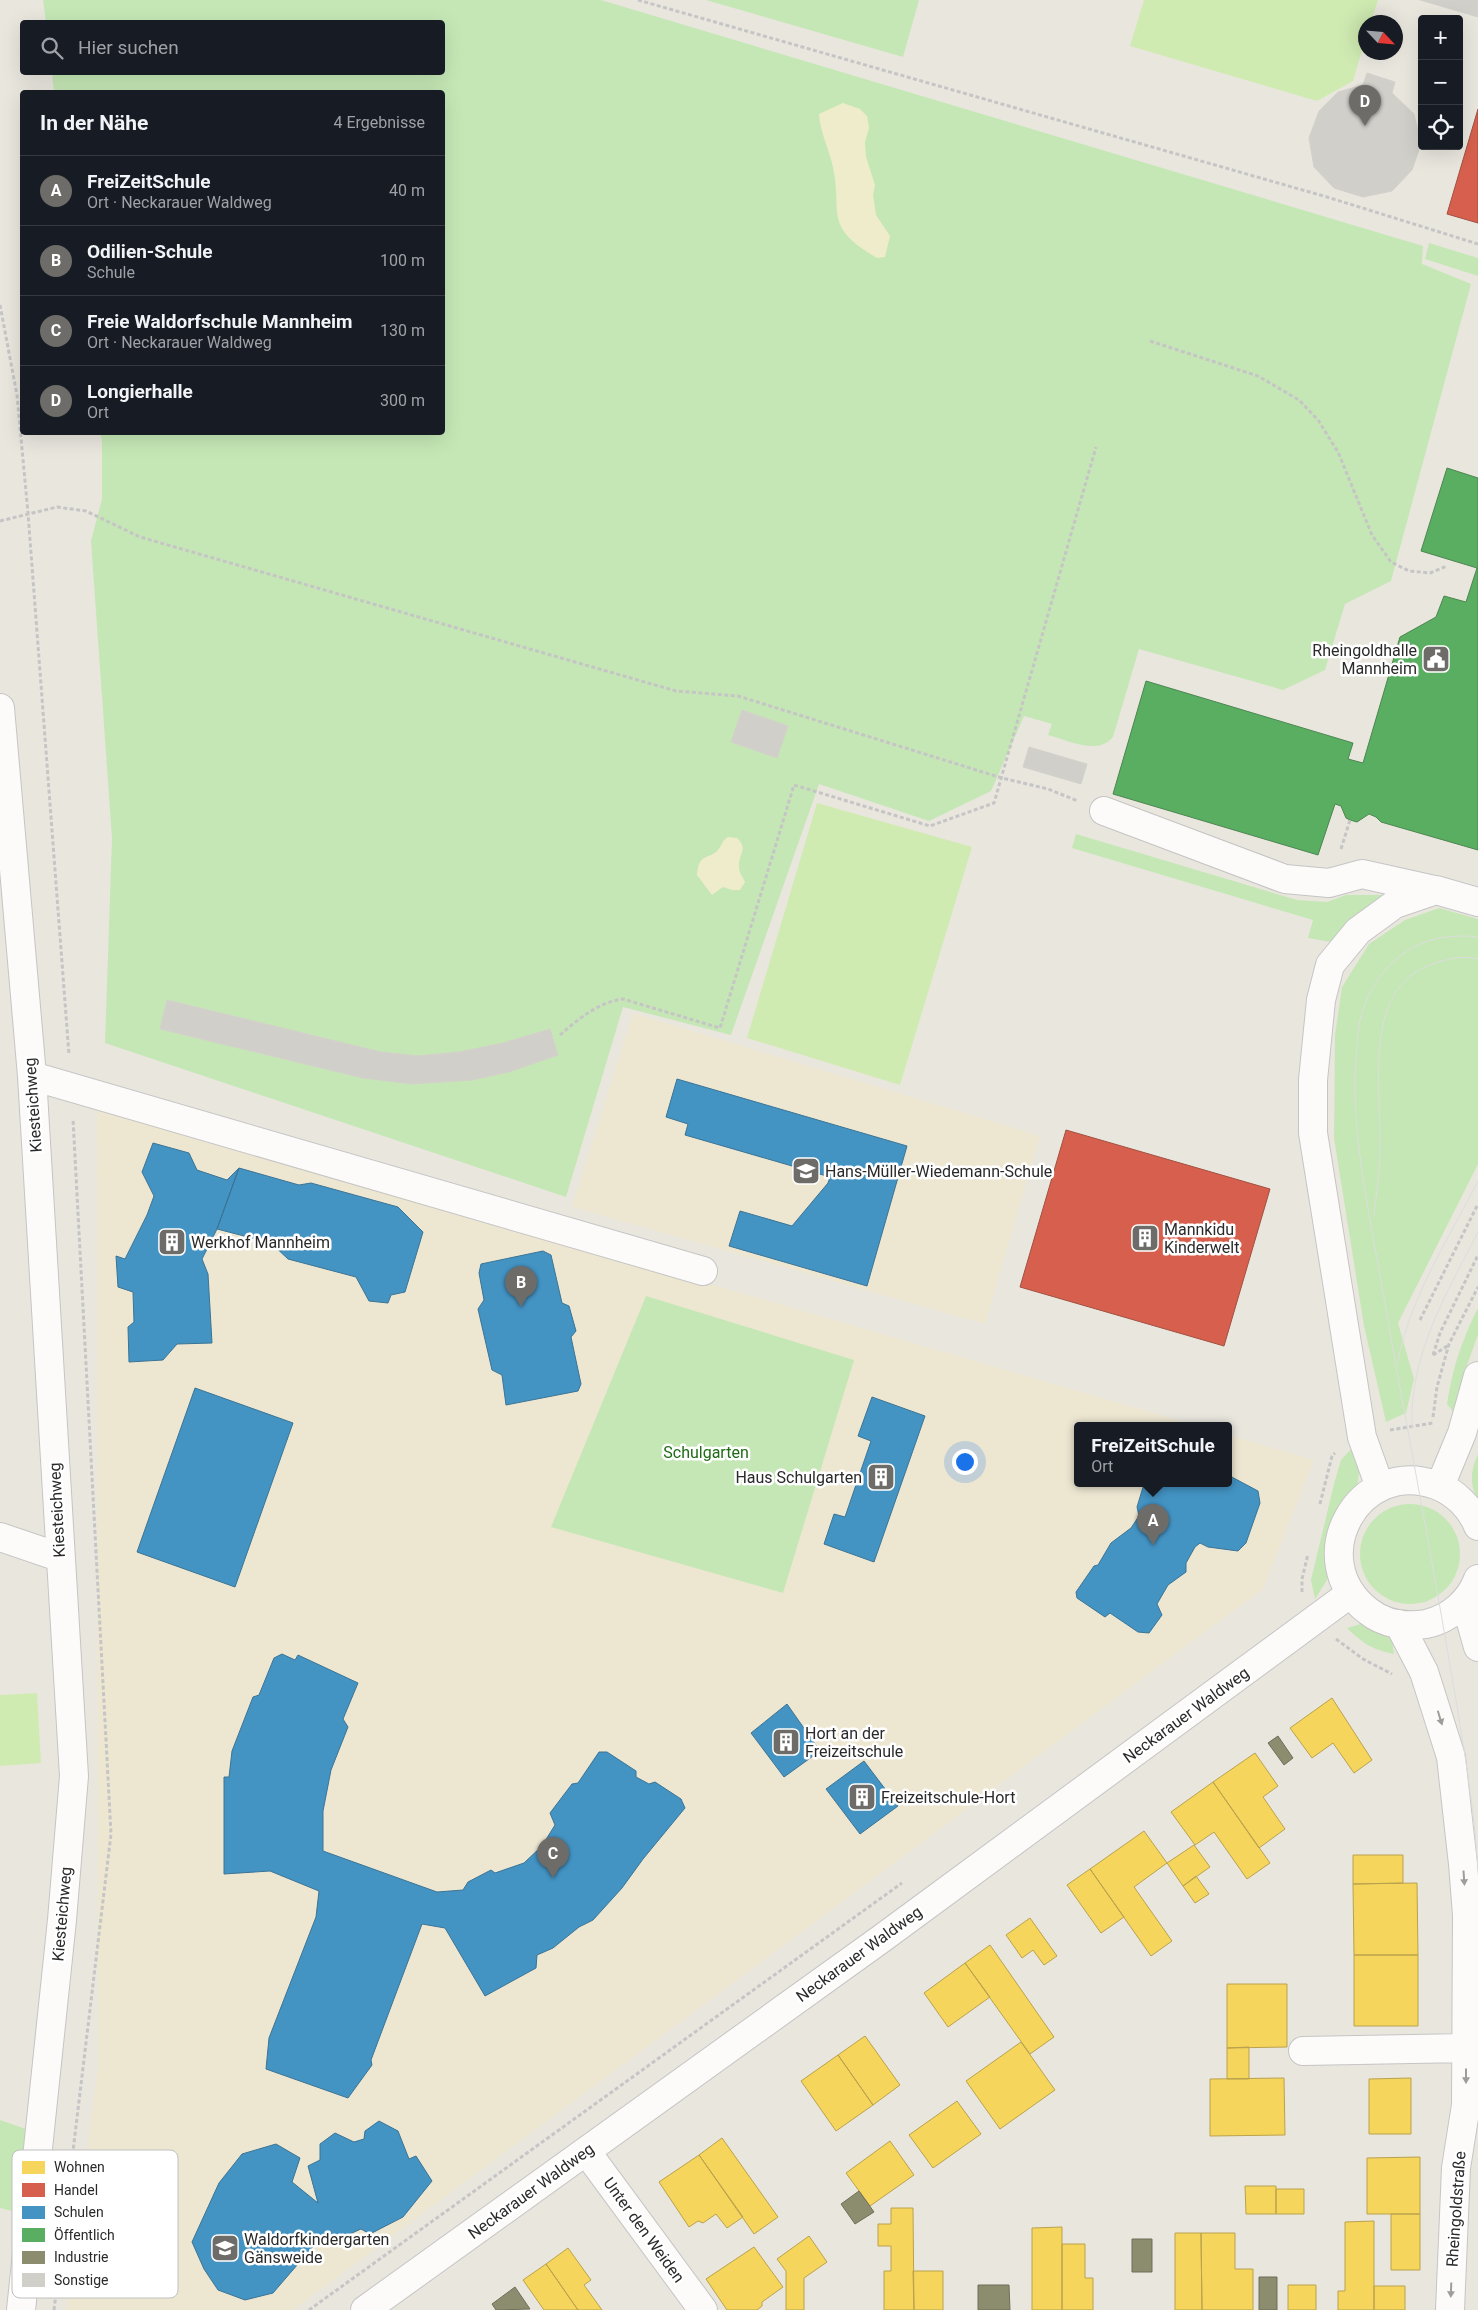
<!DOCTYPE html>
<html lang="de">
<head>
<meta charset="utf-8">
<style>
	body { margin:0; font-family:Roboto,sans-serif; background:#20242c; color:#f1f3f6 }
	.controls { position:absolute; right:15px; top:15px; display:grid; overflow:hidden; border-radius:5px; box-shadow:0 5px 20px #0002 }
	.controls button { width:45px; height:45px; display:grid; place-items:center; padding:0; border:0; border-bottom:1px solid #363941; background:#171b24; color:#f1f3f6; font:25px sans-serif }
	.compass { position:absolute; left:1358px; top:15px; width:45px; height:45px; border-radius:50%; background:#171b24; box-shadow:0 5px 20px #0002; rotate:116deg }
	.you { position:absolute; left:964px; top:1461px; width:18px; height:18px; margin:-12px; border:4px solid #fff; border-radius:50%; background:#1a73e8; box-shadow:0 0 0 8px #1a73e833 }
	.badge { display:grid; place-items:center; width:32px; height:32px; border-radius:50%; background:#6d6c69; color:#fff; font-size:16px; font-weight:700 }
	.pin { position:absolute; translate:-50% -41px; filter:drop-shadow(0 1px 2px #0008) }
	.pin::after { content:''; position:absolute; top:26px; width:18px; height:15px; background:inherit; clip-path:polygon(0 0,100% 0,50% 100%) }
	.popup { position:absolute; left:1074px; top:1422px; width:158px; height:65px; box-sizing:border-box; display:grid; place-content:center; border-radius:5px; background:#171b24; filter:drop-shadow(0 1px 4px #0005); font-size:16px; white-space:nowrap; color:#9ea1a6 }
	.popup b { font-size:19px; color:#f1f3f6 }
	.popup::after { content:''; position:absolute; left:50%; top:100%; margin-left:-10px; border:10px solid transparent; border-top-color:#171b24 }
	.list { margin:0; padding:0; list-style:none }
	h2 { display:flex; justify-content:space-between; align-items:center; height:65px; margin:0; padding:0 20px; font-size:21px }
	h2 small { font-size:16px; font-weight:400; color:#9ea1a6 }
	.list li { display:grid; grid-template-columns:32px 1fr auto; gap:15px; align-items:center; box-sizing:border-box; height:70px; padding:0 20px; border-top:1px solid #363941 }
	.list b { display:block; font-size:19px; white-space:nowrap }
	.list p { margin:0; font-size:16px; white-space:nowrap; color:#9ea1a6 }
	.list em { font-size:16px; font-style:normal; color:#9ea1a6 }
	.icon { flex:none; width:28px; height:28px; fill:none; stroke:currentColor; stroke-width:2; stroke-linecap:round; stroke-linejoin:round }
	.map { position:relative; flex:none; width:1478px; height:2310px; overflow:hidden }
	.search { position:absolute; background:#171b24; box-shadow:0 5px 20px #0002; left:20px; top:20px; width:425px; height:55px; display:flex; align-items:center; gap:12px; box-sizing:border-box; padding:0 18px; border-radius:5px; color:#9ea1a6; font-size:19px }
	.panel { position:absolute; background:#171b24; box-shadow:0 5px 20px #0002; left:20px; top:90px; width:425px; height:345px; border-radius:5px }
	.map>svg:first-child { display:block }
	.education { fill:#ede7d2 }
	.green { fill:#c5e7b5 }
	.sand { fill:#efeccb }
	.pitch { fill:#d0ebb2 }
	.homes { fill:#f6d55c; stroke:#b9a24d }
	.shops { fill:#d6604d; stroke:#a25042 }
	.schools { fill:#4393c3; stroke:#3c7495 }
	.public { fill:#5aae61; stroke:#4c8650 }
	.industry { fill:#8c8c6e; stroke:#6f6f5a }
	.building { fill:#d1cfca; stroke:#d4d1cb }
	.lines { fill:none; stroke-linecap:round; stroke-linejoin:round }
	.minor-casing { stroke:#c6c5c5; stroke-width:30 }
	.path { stroke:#c6c5c5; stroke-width:3; stroke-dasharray:4 2.5; stroke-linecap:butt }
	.minor { stroke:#fcfbfa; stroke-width:28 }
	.tram { stroke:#ddddde; stroke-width:1 }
	.oneway { fill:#9e9d9c }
	.labels { text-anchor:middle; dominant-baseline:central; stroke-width:5; stroke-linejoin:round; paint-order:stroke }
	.poi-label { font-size:16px; fill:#2a2a2a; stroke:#fff; text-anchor:start }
	.street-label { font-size:16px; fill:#2a2a2a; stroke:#fff }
	.park-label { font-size:16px; fill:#1e6b15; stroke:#fff }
	.key { fill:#fff; stroke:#bfbfbf; stroke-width:1 }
	.key-label { font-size:14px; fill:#2a2a2a }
</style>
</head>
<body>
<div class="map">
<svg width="1478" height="2310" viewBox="0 0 1478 2310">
	<rect width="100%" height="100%" fill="#e9e6de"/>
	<path class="education" d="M633,1013l407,123 -55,188 -413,-117z
		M97,1109l552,157 549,160h-120v58h150v-49l86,25 -51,129 -970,721h-227l32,-243z"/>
	<path class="green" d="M43,0h558l822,246 -1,18 49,20 -80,297 -46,23 -20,66 -42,20 -144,-41 -26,88c-15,19 -45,3 -65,-2l4,-11 -28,-8 -33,75 -62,30 -110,-37 -88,251 -108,-28 -57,190 -461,-154 7,-205 -21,-297 11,-42v-58l-2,-8 342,-1v-340h-388l-2,-19 390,-1v-50h-396z
		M706,0h213l-16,57z
		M1429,243l49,15v18l-53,-17z
		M1076,834l221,66 30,2 19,-7h42l-36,24 -21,23 -23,-4 5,-18 -241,-72z
		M1439,908l39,11v245l-80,159 16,56 -8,34 -20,9 -22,-96 -30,-188 1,-103 7,-48 27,-43 36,-24z
		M646,1296l208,64 -71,233 -232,-66z
		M1478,1308v27l-15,41 -8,38 -8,-10c6,-37 14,-62 31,-96z
		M1352,1448l7,24 -2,17 -17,17 -8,20 -5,54 -12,19 -4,-19 23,-96 7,-24z
		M1478,1454v44c-10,-12 -6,-32 0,-44z
		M1360 1554a50 50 0 1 1 100 0a50 50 0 1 1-100 0Z
		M1361,1624l17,4 14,11 2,15c-21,-4 -32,-11 -47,-26z
		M0,2120l26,9 -10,83 -16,-4z"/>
	<path class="sand" d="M843,103l17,6 7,7 2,12 -4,14 1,15 9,28 -2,10 3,20 14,21 -5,21 -8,1c-56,-33 -33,-44 -45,-95 -4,-16 -12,-32 -13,-49z
		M728,837l9,1c12,11 1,16 2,29 0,6 4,10 6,15l-5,8h-8l-9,-3 -11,8 -15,-20c2,-23 12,-15 21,-25 4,-5 4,-9 10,-13z"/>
	<path class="pitch" d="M1144,0h234l-7,22h-5l-1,18 -12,41 -36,20 -187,-55z
		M817,803l155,44 -72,238 -153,-47z
		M37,1693l4,70 -41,3v-71z"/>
	<path class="homes" d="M1332,1698l40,62 -18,13 -21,-30 -21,15 -22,-30z
		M1255,1753l23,33 -15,11 22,32 -26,19 -46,-66z
		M1213,1782l57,81 -23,16 -33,-47 -19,13 -24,-33z
		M1144,1831l23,32 -33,24 38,54 -21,15 -61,-87z
		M1194,1845l16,22 -27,19 -16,-23z
		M1353,1855h50v28l-50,1z
		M1090,1869l34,48 -23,16 -34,-48z
		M1196,1876l13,18 -14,9 -12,-17z
		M1417,1883l1,72h-64l-1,-71z
		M1030,1918l27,38 -13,9 -11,-15 -11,8 -16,-23z
		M990,1945l64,92 -24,17 -65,-91z
		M1354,1955h64v71h-64z
		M965,1963l25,34 -42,30 -24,-34z
		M1227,1984h60v63l-60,1z
		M865,2036l35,49 -27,20 -35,-50z
		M1021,2042l34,48 -55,39 -34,-48z
		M1249,2047v32h-22v-31z
		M838,2055l35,50 -37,26 -35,-50z
		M1284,2078l1,57 -75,1v-57z
		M1411,2078v56h-42v-55z
		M957,2101l24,33 -48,34 -24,-33z
		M722,2138l56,79 -24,17 -55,-79z
		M890,2141l24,34 -44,31 -24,-33z
		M699,2155l44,62 -16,11 -11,-14 -13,9 -5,-2 -9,6 -30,-45z
		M1420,2157v57h-53v-56z
		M1245,2186h31v28h-30z
		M1276,2189h28v25h-28z
		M891,2208h22l1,102h-30v-39h7v-25h-13v-22h13z
		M1391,2214h29v56h-29z
		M1374,2221v89h-36v-19h7v-69z
		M1062,2227v83h-30v-82z
		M1175,2233h26l1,77h-27z
		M1201,2233h34v36h18v41h-51z
		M809,2236l18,26 -23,16v32h-18v-39l-9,-12z
		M1062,2244h23v34h8v32h-31z
		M754,2247l29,40 -21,15v4l-5,4h-30l-21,-31z
		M568,2248l23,32 -7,5 18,25h-24l-32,-46z
		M546,2264l32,46h-34l-21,-30z
		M913,2271h30v39h-29z
		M1288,2285h28v25h-28z
		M1374,2286h31v24h-31z"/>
	<path class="shops" d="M1478,109v114l-31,-9z
		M1066,1130l204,59 -46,157 -204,-59z"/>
	<path class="schools" d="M677,1079l230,67 -40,140 -138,-40 11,-35 52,15 36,-43 2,-6 -145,-42 3,-11 -22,-7z
		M153,1143l36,10 8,17 30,10 12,-12 -22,61 -15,30 6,15 4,69 -35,1 -14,16 -34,2 -1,-35 6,-5 -1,-30 -15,-5 -2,-31 9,3 22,-44 7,-19 -12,-24z
		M239,1168l60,17 12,-2 87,24 25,25 -18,60 -14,3 -3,8 -19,-2 -13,-24 -68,-18 -17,-16 -54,-14z
		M543,1251l8,4 11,48 7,3 7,25 -5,6 10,47 -3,7 -72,14 -4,-30 -10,-5 -14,-61 6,-9 -5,-27 2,-9z
		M195,1388l98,35 -58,164 -98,-35z
		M872,1397l53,19 -51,146 -50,-18 10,-30 11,3 26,-76 -13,-5z
		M1228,1475l30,16 2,12 -14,40 -8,8 -30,-4 -8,-4 -5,4 -9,16v9l-18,13 -11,19 5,11 -13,18 -11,-1 -28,-19 -5,4 -28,-19 -1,-6 18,-26 4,-1 13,-22 20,-15 8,-12 -2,-9 7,-23h84z
		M282,1654l13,6 3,-5 60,28 -15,36 5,8 -17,43 -8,41v40l114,41 26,-2 5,-8 23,-12 4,3 29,-10 18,-17 13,-21 -5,-12 22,-29 6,-1 21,-31h8l29,19v6l13,7 6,-2 26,17 4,9 -42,51 -21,29 -29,32 -14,7 -26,21 -16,7 -1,13 -51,28 -40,-68 -23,-4 -51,136 1,5 -24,33 -82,-29 3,-31 47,-121 3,-26 -49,-20 -46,3v-97h5l3,-26 21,-54 6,-2 15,-37z
		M787,1704l33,47 -36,26 -33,-44z
		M864,1761l34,45 -38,28 -34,-45z
		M379,2121l19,10 11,28 7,-3 16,25 -29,36 -33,17 -9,-5 -25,11 -13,-5 -50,58 -28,7 -27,-10 -14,-21 -12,-27 27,-59 23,-29 34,-10 24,14 -8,24 26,21 -10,-37 12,-6v-16l15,-11 19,9 10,-3 1,-8z"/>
	<path class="public" d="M1447,468l31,10v372l-97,-28 -5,-5 -7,-3 -12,8 -7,-2 -4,-2 -5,-12 -6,-2 -17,51 -205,-61 33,-113 207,62 -5,16 15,4 37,-126 36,-20 8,-21 22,6 11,-34 -56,-17z"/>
	<path class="industry" d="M1278,1736l15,22 -9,7 -16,-22z
		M859,2191l15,21 -19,12 -14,-20z
		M1132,2239h20v33h-20z
		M1259,2277h18v33h-18z
		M978,2285h31l1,25h-32z
		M515,2287l15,22 -34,1 -4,-6z"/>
	<path class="building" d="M1420,0h58v17z
		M1367,73l28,9 -3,11 22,21 7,30 -9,26 -20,21 -29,6 -29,-9 -20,-21 -5,-29 10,-27 19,-19 25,-7z
		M742,710l46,16 -11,32 -46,-16z
		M1029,747l58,17 -6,20 -58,-17z
		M167,1000l214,52 37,4 41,-4 44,-9 47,-14 8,26 -49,17 -37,8 -60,4 -49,-6 -203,-49z"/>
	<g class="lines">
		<defs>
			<path id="minor" d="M0,708l32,368 42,700 -12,144 -41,390
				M1104,811l181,68 44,4 33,-9 72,16
				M32,1076l671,195
				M1440,1486l22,-53 16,-57
				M1380,1487l-18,-50 -49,-304v-53l8,-80 9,-35 28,-34 37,-27 41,-14 42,12
				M1478,1526c-7,-18 -23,-34 -42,-41 -78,-28 -134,75 -68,126 16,13 38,16 58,13 24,-5 44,-23 52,-45
				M0,1537l59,20
				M1465,1601l13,46
				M1399,1624l25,48 27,85 12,107 4,51 -1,190 -10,63 -6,142
				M1303,2051l163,-3
				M586,2151l117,159
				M365,2310l516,-371 470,-346"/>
		</defs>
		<use href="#minor" class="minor-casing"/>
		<path class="path" d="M638,0l689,197 151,47
			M0,305l17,90 11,118 41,542
			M1150,341l108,35 41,24 19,20 20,32 34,83 19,27 18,9 21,2 17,-7
			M0,521l57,-14 29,4 54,26 536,154 62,5 264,82 46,11 30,12
			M1341,849l9,-29
			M560,1035c18,-16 39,-33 63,-36l97,29 74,-243 136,41 64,-23 102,-356
			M1420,1320l58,-116
			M1433,1355l7,-22 38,-78
			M1433,1355l16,-10
			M1433,1417l4,-30 12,-43 29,-57
			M1390,1430l43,-7
			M1320,1504l12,-48 3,-3
			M1302,1592v-13l6,-25
			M1336,1639l27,20 29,15
			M54,2310l57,-476 -38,-715
			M309,2310l593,-427"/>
		<use href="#minor" class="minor"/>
		<path class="tram" d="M1478,937c-54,-7 -96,20 -115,72 -5,15 -6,34 -7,50 -5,77 13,152 26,228 19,111 41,221 60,332 14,83 30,164 36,248
			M1374,1217c2,-23 6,-45 6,-68 2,-57 -19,-159 50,-184 16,-6 31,-10 48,-6
			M1398,1362c11,-63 51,-124 80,-181
			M1412,1428c-3,-73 34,-133 66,-196"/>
	</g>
	<defs><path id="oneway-solid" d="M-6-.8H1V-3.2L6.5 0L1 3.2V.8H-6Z" transform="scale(1.25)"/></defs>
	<g class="oneway">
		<use href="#oneway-solid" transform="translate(1440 1718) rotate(73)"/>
		<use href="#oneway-solid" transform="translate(1464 1878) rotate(86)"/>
		<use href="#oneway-solid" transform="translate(1466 2076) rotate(90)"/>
		<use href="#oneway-solid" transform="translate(1451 2290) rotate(92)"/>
	</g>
	<defs>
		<symbol id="civic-square" viewBox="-11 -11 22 22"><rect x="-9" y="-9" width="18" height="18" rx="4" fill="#6d6c69" stroke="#fff"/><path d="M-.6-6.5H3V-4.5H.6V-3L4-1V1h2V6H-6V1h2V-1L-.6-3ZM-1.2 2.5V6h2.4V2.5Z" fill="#fff"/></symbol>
		<symbol id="school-square" viewBox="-11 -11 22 22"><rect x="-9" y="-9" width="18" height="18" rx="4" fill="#6d6c69" stroke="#fff"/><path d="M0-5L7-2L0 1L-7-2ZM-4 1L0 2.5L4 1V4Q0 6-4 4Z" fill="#fff"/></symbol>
		<symbol id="building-square" viewBox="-11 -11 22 22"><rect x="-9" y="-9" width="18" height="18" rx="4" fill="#6d6c69" stroke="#fff"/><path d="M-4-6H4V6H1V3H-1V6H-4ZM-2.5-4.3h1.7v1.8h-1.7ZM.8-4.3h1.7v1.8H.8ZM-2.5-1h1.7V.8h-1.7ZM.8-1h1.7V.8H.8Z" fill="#fff"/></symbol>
	</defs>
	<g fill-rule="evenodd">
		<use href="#civic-square" x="1420" y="643" width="32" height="32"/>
		<use href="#school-square" x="790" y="1155" width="32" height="32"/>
		<use href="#building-square" x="1129" y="1222" width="32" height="32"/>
		<use href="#building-square" x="156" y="1226" width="32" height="32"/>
		<use href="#building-square" x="865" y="1461" width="32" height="32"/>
		<use href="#building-square" x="770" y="1726" width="32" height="32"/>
		<use href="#building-square" x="846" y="1781" width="32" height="32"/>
		<use href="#school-square" x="209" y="2232" width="32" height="32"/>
	</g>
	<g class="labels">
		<g class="poi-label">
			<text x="1417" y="650" text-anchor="end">Rheingoldhalle<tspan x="1417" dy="18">Mannheim</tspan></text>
			<text x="825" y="1171">Hans-Müller-Wiedemann-Schule</text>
			<text x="1164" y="1229">Mannkidu<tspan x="1164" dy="18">Kinderwelt</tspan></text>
			<text x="191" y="1242">Werkhof Mannheim</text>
			<text x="862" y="1477" text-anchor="end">Haus Schulgarten</text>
			<text x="805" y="1733">Hort an der<tspan x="805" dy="18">Freizeitschule</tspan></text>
			<text x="881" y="1797">Freizeitschule-Hort</text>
			<text x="244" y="2239">Waldorfkindergarten<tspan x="244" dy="18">Gänsweide</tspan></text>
		</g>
		<g class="street-label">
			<text transform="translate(33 1105) rotate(-94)">Kiesteichweg</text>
			<text transform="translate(57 1510) rotate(-93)">Kiesteichweg</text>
			<text transform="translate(1186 1715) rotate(-36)">Neckarauer Waldweg</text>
			<text transform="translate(62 1914) rotate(-85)">Kiesteichweg</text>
			<text transform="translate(859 1954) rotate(-36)">Neckarauer Waldweg</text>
			<text transform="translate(531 2191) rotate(-36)">Neckarauer Waldweg</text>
			<text transform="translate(1456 2209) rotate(-86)">Rheingoldstraße</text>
			<text transform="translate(644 2230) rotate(54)">Unter den Weiden</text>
		</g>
		<g class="park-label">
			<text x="706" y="1452">Schulgarten</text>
		</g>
	</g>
	<rect x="12" y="2150" width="166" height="148" rx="8" class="key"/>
	<rect x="22" y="2161" width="23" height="13" fill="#f6d55c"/>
	<rect x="22" y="2183" width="23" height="14" fill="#d6604d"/>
	<rect x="22" y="2206" width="23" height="13" fill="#4393c3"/>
	<rect x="22" y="2228" width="23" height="14" fill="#5aae61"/>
	<rect x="22" y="2251" width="23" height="13" fill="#8c8c6e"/>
	<rect x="22" y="2273" width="23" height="14" fill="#d1cfca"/>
	<g class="key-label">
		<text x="54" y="2172">Wohnen</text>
		<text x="54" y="2195">Handel</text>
		<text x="54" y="2217">Schulen</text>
		<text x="54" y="2240">Öffentlich</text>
		<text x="54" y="2262">Industrie</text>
		<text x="54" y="2285">Sonstige</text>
	</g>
</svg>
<div class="controls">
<button>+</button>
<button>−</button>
<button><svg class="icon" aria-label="locate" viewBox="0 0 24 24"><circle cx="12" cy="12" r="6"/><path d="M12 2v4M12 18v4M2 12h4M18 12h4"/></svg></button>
</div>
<svg class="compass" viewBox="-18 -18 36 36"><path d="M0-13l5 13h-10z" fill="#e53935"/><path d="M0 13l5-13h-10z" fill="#9ea1a6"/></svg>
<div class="you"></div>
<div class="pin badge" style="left:1153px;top:1545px">A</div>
<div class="popup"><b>FreiZeitSchule</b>Ort</div>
<div class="pin badge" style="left:521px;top:1307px">B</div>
<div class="pin badge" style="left:553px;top:1878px">C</div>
<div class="pin badge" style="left:1365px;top:126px">D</div>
<div class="search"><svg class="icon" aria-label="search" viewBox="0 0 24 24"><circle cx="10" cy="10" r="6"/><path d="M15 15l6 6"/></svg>Hier suchen</div>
<section class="panel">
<h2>In der Nähe<small>4 Ergebnisse</small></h2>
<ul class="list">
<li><span class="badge">A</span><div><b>FreiZeitSchule</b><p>Ort · Neckarauer Waldweg</p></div><em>40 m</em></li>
<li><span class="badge">B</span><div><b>Odilien-Schule</b><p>Schule</p></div><em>100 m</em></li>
<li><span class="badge">C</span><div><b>Freie Waldorfschule Mannheim</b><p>Ort · Neckarauer Waldweg</p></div><em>130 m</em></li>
<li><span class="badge">D</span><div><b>Longierhalle</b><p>Ort</p></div><em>300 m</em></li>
</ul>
</section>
</div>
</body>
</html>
